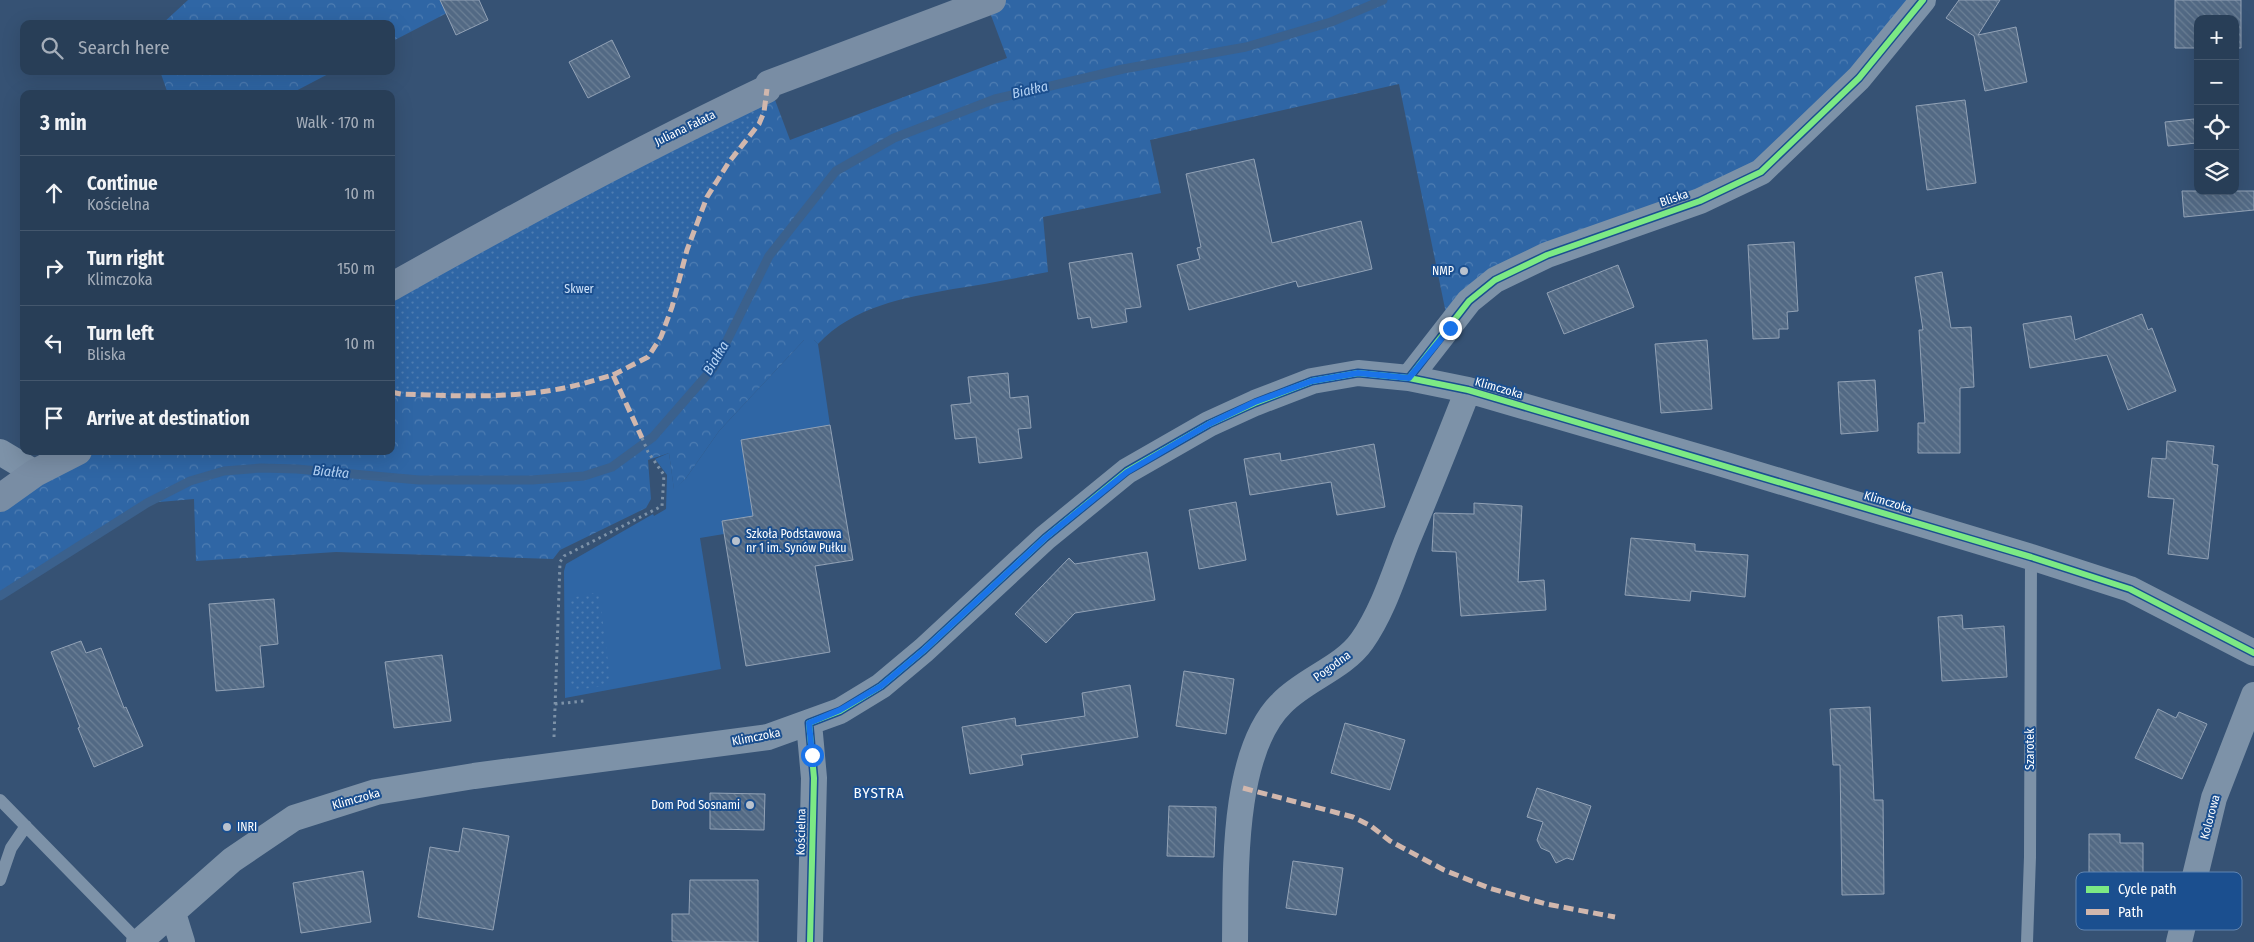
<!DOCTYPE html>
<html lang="en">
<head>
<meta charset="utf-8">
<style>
	body { margin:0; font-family:"Fira Sans Condensed",sans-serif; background:#344961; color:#f1f3f6 }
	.controls { position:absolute; right:15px; top:15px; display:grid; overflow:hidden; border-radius:10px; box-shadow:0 5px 20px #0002 }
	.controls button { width:45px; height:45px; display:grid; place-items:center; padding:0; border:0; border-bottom:1px solid #44576d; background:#283e57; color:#f1f3f6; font:25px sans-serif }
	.stop { position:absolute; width:15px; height:15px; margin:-11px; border:4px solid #1a73e8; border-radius:50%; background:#fff }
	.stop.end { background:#1a73e8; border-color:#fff; box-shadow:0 1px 5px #0008 }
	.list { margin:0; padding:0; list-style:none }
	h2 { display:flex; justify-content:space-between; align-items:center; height:65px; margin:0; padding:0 20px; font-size:21px }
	h2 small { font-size:16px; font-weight:400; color:#a5aeba }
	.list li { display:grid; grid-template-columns:32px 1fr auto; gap:15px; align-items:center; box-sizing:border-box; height:75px; padding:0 20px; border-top:1px solid #44576d }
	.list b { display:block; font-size:19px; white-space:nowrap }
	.list p { margin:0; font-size:16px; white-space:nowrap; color:#a5aeba }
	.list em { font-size:16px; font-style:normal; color:#a5aeba }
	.icon { flex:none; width:28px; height:28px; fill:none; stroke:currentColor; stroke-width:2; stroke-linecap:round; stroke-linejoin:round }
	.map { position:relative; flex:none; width:2254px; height:942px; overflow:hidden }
	.search { position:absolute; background:#283e57; box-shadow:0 5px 20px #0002; left:20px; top:20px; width:375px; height:55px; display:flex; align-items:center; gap:12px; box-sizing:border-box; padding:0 18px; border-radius:10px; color:#a5aeba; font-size:19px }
	.panel { position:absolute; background:#283e57; box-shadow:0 5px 20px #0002; left:20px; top:90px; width:375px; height:365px; border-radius:10px }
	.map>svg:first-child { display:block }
	.grass { fill:#2f66a5 }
	.forest { fill:url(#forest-crowns) }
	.park { fill:url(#park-dots) }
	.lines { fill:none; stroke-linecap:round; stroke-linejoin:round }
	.stream { stroke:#3b618d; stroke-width:9 }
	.building { fill:url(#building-back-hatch); stroke:#92a2b6 }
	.path { stroke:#7d92a8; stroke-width:3; stroke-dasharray:2.5 4; stroke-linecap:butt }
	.lane { stroke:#7d92a8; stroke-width:12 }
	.street { stroke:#7d92a8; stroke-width:26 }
	.secondary { stroke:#798da4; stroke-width:28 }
	.quiet { stroke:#d1b7ad; stroke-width:5; stroke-dasharray:10 5; stroke-linecap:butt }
	.cycleway-casing { stroke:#1b4f8f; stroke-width:9 }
	.cycleway { stroke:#7ce984; stroke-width:6 }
	.route { stroke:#1a73e8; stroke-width:6 }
	.poi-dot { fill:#b9c2ce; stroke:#1b4f8f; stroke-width:2 }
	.labels { text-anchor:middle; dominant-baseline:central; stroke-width:4; stroke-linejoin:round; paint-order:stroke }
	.street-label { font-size:12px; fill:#fff; stroke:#1b4f8f }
	.poi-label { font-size:12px; fill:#fff; stroke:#1b4f8f; text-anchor:end }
	.park-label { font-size:12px; fill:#cfe3fa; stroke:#1b4f8f }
	.water-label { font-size:14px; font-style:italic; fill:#b5d3f5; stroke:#1b4f8f }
	.quarter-label { font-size:15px; letter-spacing:1px; fill:#fff; stroke:#1b4f8f }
	.key { fill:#1b4f8f; stroke:#5f84b1; stroke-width:1 }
	.key-label { font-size:14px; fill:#fff }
</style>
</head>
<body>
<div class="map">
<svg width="2254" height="942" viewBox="0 0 2254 942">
	<defs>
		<pattern id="forest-crowns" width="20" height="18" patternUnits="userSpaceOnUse" patternTransform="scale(1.25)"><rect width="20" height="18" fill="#2f66a5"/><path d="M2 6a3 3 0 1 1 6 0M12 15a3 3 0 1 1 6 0" fill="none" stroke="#4e7db2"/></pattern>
		<pattern id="park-dots" width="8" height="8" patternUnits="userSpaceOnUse" patternTransform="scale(1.25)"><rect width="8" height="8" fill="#2f66a5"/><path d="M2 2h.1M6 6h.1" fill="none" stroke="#4e7db2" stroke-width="1.8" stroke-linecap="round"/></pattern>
		<pattern id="building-back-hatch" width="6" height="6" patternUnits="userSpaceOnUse" patternTransform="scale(1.25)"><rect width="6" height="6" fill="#526984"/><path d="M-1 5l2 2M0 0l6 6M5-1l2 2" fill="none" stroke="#6c8096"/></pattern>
	</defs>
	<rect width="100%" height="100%" fill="#365274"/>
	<path class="grass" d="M804,340h10l4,4 12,81 -89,15 12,76 -31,5 2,13 -24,4 21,131 -156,29 -1,-127 2,-7 87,-50 1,2 12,-7 1,-34 -12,-16 14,-6 5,36 12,-11 33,-47z"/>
	<path class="forest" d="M188,0h284l-81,42v-18h-229z
		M992,0h931l-162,172 -214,83 -98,73 -50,-244 -249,56 11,53 -118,24 5,55c-32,6 -63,12 -95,17 -50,9 -99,17 -135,55l-4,-4h-10l-85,91 -33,47 -12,12 -5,-37 -21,7 3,39 -5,9 -86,42 -7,9 -217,-7 -140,9 -2,-62 -46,4 -145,91 -3,-2v-94l78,-47h313v-59l10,2 61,2 54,-2 52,-6 45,-13 35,-18 13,-20 11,-30 15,-57 20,-53 22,-35 30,-38 10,-40 21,56 217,-82 -21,-56z
		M160,71h174l-44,23h-122z"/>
	<path class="park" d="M767,89l-3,23 -5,12 -30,38 -22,35 -20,53 -15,57 -11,30 -13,20 -35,18 -45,13 -52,6 -54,2 -61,-2 -10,-2v-105z
		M599,592l12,93 -42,6 1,-93z"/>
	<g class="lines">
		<path class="stream" d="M0,596l147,-93 43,-22 34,-10 37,-3 36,1 122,11h113l52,-4 28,-9 41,-30 61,-70 55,-111 67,-85 58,-33 101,-39 128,-30 123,-22 85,-25 52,-22"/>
	</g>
	<path class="building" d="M440,0h39l9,20 -32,15z
		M1959,0h41l-22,35 38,-8 11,55 -42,9 -11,-55 -28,-18z
		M2175,0h66v48h-6v-29h-37v29h-23z
		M612,40l18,37 -42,21 -19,-36z
		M1965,100l11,83 -49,7 -11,-84z
		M2194,119l2,24 -28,3 -3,-24z
		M1254,159l18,84 89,-22 11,48 -74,18 -2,-6 -107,29 -12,-45 23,-6 -3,-11 4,-1 -15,-73z
		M2182,191h72v19l-70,7z
		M1794,242l4,69 -11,1 1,17h-9v9l-26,1 -5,-94z
		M1132,253l9,54 -16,2 2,13 -35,6 -2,-11 -12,2 -9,-56z
		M1618,265l16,42 -70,27 -17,-41z
		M1942,272l9,56 20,-1 3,60 -14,1v65h-42v-30h7l-6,-93h4l-8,-53z
		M2142,314l6,16 4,-2 24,63 -48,19 -21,-55 -77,13 -7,-44 48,-8 4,24z
		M1707,340l5,69 -51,4 -6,-69z
		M1008,373l2,25 18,-2 3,32 -13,1 4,29 -43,5 -3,-26 -21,2 -4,-34 20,-2 -3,-26z
		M1875,380l3,51 -37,3 -3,-52z
		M830,425l23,135 -38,6 15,86 -84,14 -24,-145 31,-5 -12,-76z
		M2167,441l47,5 -2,18 6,1 -10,94 -40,-5 6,-55 -26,-2 4,-39 14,1z
		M1374,444l11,63 -48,8 -6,-33 -81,13 -6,-36 36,-6 1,8z
		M1236,502l10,58 -47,9 -10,-59z
		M1474,503l48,3 -4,76 26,-2 2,30 -85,6 -5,-64 -24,-1 2,-37 1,-1 39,1z
		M1631,538l64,6v7l53,4 -3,42 -54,-6 -1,10 -65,-6z
		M1147,552l8,48 -80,13 -29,30 -31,-29 54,-56 6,6z
		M274,599l4,45 -18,2 4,41 -48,4 -7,-87z
		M1962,615l1,14 41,-3 3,51 -65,4 -4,-64z
		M81,641l5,12 15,-5 23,60 2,-1 17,39 -49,21 -16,-39 2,-1 -29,-75z
		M442,655l9,66 -57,7 -9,-66z
		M1184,671l50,8 -8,55 -50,-8z
		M1130,685l8,52 -117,18 2,10 -53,9 -8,-47 53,-9 1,8 69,-10 -3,-23z
		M1870,707l4,93h9l1,94 -42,1 -2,-130h-7l-3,-56z
		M2158,709l18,9 3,-6 28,12 -25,55 -47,-21z
		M1345,723l60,17 -15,50 -59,-17z
		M1537,788l54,18 -18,54 -6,-2 -11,5 -6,-11 -9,-4 -4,-8 6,-18 -16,-5z
		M710,793l55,1 -1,36 -54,-1z
		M1169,806l47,1 -2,50 -47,-1z
		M463,828l46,8 -16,94 -75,-13 12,-70 29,5z
		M2089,834h31v9h23v51h-54z
		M1293,861l50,7 -7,47 -50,-7z
		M363,871l8,51 -70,11 -8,-50z
		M690,880h68v62l-86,-1v-27h17z"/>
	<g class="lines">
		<path class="path" d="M555,704l29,-3
			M554,737l6,-175 4,-6 98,-50 2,-31 -16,-23 -6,-14"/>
		<path class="lane" d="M0,800l139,142
			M0,880l11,-32 15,-22
			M2027,942l3,-85 1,-300"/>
		<path class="street" d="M1409,378l60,-77 26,-21 52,-25 153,-54 61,-29 98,-94 64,-78
			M0,452l35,21
			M809,723l5,55 -4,164
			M173,913l9,29
			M139,942l93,-82 62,-42 82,-26 98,-16 294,-39 72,-26 41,-25 43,-36 121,-112 82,-67 82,-47 46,-21 57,-22 46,-8 51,5 59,12 248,72 315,95 99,32 124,64
			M1235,942c1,-67 -4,-189 47,-239 23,-24 61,-35 80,-62 21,-30 32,-67 45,-100 21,-50 41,-100 61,-151
			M2179,942l35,-144 40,-103"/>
		<path class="secondary" d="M391,287c124,-70 248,-137 376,-198l2,-5 223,-84
			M0,498l35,-25 43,-22"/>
		<path class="quiet" d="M613,375l35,-18 13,-20 11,-30 15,-57 20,-53 22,-35 30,-38 5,-12 3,-23
			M391,392l10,2c55,2 113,5 168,-7 14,-3 29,-8 44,-12l29,63
			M1243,788l110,29 18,9 19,15 54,29 45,18 57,16 69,13"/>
		<defs>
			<path id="cycleway" d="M1409,378l60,-77 26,-21 52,-25 153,-54 61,-29 98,-94 64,-78
				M810,942l4,-164 -5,-55 31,-12 41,-25 43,-36 121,-112 82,-67 82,-47 46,-21 57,-22 46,-8 51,5 59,12 563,167 99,32 124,64"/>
		</defs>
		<use href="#cycleway" class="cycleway-casing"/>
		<use href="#cycleway" class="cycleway"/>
	</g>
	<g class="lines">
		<path class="route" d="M812,755l-3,-32 31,-13 41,-24 43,-36 121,-112 82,-66 82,-48 46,-22 57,-21 46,-8 51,5 41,-50"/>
	</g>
	<g class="poi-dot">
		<circle cx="1464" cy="271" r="5"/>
		<circle cx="736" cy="541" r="5"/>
		<circle cx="750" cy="805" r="5"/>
		<circle cx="227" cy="827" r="5"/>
	</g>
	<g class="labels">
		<g class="street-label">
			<text transform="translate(685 128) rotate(-26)">Juliana Fałata</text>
			<text transform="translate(1674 198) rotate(-19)">Bliska</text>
			<text transform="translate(1499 388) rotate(16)">Klimczoka</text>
			<text transform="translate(1888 502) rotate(17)">Klimczoka</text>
			<text transform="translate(1332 666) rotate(-36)">Pogodna</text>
			<text transform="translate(756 737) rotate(-11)">Klimczoka</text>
			<text transform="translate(2030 749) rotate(-90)">Szarotek</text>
			<text transform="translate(356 799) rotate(-16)">Klimczoka</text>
			<text transform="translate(2210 817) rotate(-75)">Kolorowa</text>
			<text transform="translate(801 832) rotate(-89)">Kościelna</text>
		</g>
		<g class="poi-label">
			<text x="1454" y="271">NMP</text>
			<text x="746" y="534" text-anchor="start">Szkoła Podstawowa<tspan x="746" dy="14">nr 1 im. Synów Pułku</tspan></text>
			<text x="740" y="805">Dom Pod Sosnami</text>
			<text x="237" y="827" text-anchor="start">INRI</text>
		</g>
		<g class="park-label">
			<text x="579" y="289">Skwer</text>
		</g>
		<g class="water-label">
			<text transform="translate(1030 90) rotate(-13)">Białka</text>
			<text transform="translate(716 358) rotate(-59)">Białka</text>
			<text transform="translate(331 472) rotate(5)">Białka</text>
		</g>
		<g class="quarter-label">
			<text x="879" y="793">BYSTRA</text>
		</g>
	</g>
	<rect x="2076" y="872" width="166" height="58" rx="8" class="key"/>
	<rect x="2086" y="886" width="23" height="7" fill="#7ce984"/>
	<rect x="2086" y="909" width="23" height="6" fill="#d1b7ad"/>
	<g class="key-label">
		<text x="2118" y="894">Cycle path</text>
		<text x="2118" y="917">Path</text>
	</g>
</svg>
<div class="controls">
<button>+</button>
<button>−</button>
<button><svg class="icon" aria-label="locate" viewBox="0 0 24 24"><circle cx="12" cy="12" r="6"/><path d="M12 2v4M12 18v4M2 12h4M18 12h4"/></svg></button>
<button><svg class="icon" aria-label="layers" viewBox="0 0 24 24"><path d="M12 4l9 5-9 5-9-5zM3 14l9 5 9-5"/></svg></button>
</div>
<div class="stop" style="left:812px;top:755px"></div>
<div class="stop end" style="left:1450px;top:328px"></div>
<div class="search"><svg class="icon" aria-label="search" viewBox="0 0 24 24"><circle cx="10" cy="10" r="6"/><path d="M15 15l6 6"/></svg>Search here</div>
<section class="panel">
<h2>3 min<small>Walk · 170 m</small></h2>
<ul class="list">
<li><svg class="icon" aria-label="ahead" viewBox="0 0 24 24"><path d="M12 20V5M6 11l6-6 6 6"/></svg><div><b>Continue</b><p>Kościelna</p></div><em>10 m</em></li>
<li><svg class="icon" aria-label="right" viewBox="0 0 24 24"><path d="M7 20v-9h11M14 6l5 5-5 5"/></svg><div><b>Turn right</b><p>Klimczoka</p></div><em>150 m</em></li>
<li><svg class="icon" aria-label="left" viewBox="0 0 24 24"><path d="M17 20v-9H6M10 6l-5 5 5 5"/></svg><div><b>Turn left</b><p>Bliska</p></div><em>10 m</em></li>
<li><svg class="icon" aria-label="arrive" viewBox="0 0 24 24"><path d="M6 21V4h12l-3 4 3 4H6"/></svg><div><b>Arrive at destination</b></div></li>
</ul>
</section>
</div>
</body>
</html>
